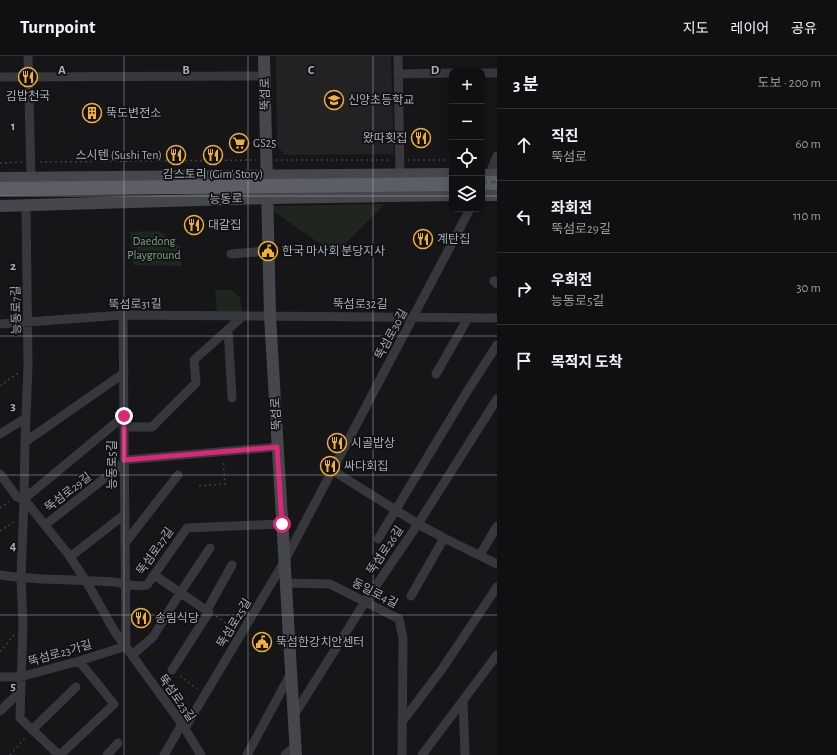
<!DOCTYPE html>
<html lang="ko">
<head>
<meta charset="utf-8">
<style>
	body { margin:0; font-family:"Alegreya Sans","Noto Sans KR",sans-serif; background:#1e1e20; color:#f1f3f6 }
	.controls { position:absolute; right:12px; top:12px; display:grid; overflow:hidden; border-radius:8px; box-shadow:0 2px 10px #0003 }
	.controls button { width:36px; height:36px; display:grid; place-items:center; padding:0; border:0; border-bottom:1px solid #303032; background:#101012; color:#f1f3f6; font:20px sans-serif }
	.stop { position:absolute; width:12px; height:12px; margin:-9px; border:3px solid #db2777; border-radius:50%; background:#fff }
	.stop.end { background:#db2777; border-color:#fff; box-shadow:0 1px 4px #0008 }
	.list { margin:0; padding:0; list-style:none }
	h2 { display:flex; justify-content:space-between; align-items:center; height:52px; margin:0; padding:0 16px; font-size:17px }
	h2 small { font-size:13px; font-weight:400; color:#9c9d9f }
	.list li { display:grid; grid-template-columns:26px 1fr auto; gap:12px; align-items:center; box-sizing:border-box; height:72px; padding:0 16px; border-top:1px solid #303032 }
	.list b { display:block; font-size:15px; white-space:nowrap }
	.list p { margin:0; font-size:13px; white-space:nowrap; color:#9c9d9f }
	.list em { font-size:13px; font-style:normal; color:#9c9d9f }
	.icon { flex:none; width:22px; height:22px; fill:none; stroke:currentColor; stroke-width:2; stroke-linecap:round; stroke-linejoin:round }
	.map { position:relative; flex:none; width:497px; height:699px; overflow:hidden }
	header { display:flex; align-items:center; gap:24px; box-sizing:border-box; height:56px; padding:0 20px; background:#101012; border-bottom:1px solid #303032 }
	header strong { font-size:19px }
	nav { display:flex; gap:22px; margin-inline-start:auto; font-size:14px }
	main { display:flex }
	aside { flex:1; background:#101012 }
	.map>svg:first-child { display:block }
	.built { fill:#222225 }
	.green { fill:#1e261f }
	.lines { fill:none; stroke-linecap:round; stroke-linejoin:round }
	.path { stroke:#3d3f44; stroke-width:1.5; stroke-dasharray:2 3; stroke-linecap:butt }
	.minor { stroke:#37383d; stroke-width:9 }
	.secondary { stroke:#45474d; stroke-width:12 }
	.trunk { stroke:#5b5e65; stroke-width:14 }
	.rail { stroke:#4a4c52; stroke-width:3; stroke-dasharray:5 4; stroke-linecap:butt }
	.trunk-bridge { stroke:#5b5e65; stroke-width:14 }
	.route { stroke:#db2777; stroke-width:5 }
	.grid { fill:none; stroke:#a8adb8; stroke-width:1; stroke-opacity:0.55 }
	.labels { text-anchor:middle; dominant-baseline:central; stroke-width:3.5; stroke-linejoin:round; paint-order:stroke }
	.street-label { font-size:12px; fill:#a8adb8; stroke:#111113 }
	.poi-label { font-size:12px; fill:#a8adb8; stroke:#111113; text-anchor:start }
	.park-label { font-size:12px; fill:#7fa381; stroke:#111113 }
	.grid-label { font-size:13px; text-anchor:middle; font-weight:bold; fill:#a8adb8; stroke:#111113; stroke-width:3.5; stroke-linejoin:round; paint-order:stroke }
</style>
</head>
<body>
<header>
<strong>Turnpoint</strong>
<nav><a>지도</a><a>레이어</a><a>공유</a></nav>
</header>
<main>
<div class="map">
<svg width="497" height="699" viewBox="0 0 497 699">
	<rect width="100%" height="100%" fill="#161618"/>
	<path class="built" d="M276,0h115l3,98 -110,1 -7,-11z"/>
	<path class="green" d="M385,148l-50,50 -62,-43v-5z
		M159,175l22,16 1,19 -49,-1 -3,-33z
		M215,234h17l8,8 2,15 -25,-1z"/>
	<g class="lines">
		<path class="path" d="M276,104h114
			M408,104h44
			M40,106l216,-2
			M0,107l22,-1
			M0,330l18,-13
			M199,430l26,-2 -2,-24
			M0,452l9,-6
			M0,475l14,-9
			M216,560l18,13
			M0,596l14,-17
			M180,620l17,13
			M10,699l16,-18"/>
		<path class="minor" d="M28,0l3,121
			M398,0l2,118
			M482,17h15
			M398,18l54,-1
			M0,21l264,-1
			M489,119l8,-19
			M26,150l2,159 -3,77 -1,57 -3,79 2,46 -3,94 39,37
			M231,198l37,-3
			M494,225l3,3
			M0,268l123,-9 374,3
			M228,273l4,69
			M436,318l32,-56
			M124,371h28l44,-44 -2,-23 49,-44
			M0,378l26,-16
			M25,386l99,-69
			M124,404l153,-13
			M332,414l86,54 26,14 53,26
			M0,418l17,23 7,2 44,55 18,27 29,51 67,92 19,31
			M24,443l100,-83
			M45,469l79,-62
			M378,483l90,-149 29,-45
			M125,487l53,-68
			M480,499l17,-29
			M70,501l55,-43
			M0,519c38,6 76,4 114,7 11,1 22,6 33,3l40,-57 95,-4
			M154,519l55,37 -37,58
			M285,527l45,1 69,35 4,19 -1,117
			M411,540l33,-58
			M207,554l25,-45
			M132,599l21,-18 27,-44 30,-45
			M0,621h20l59,-16 47,-15 -3,-331
			M463,644l2,55
			M0,655l20,-19
			M294,659l71,-113 53,-78 79,-125
			M402,666l40,-53 55,-82
			M185,672l99,-166 186,-353
			M32,674l44,-43
			M60,699l54,-51 -35,-43
			M107,699l11,-12
			M164,699l18,-31
			M247,699l44,-82
			M285,699l10,-9
			M422,699l75,-100"/>
		<path class="secondary" d="M264,0l6,260 26,439
			M482,119h15
			M0,122l452,-4
			M482,139h15
			M0,150l267,-8 185,-3"/>
		<path class="trunk" d="M482,127h15"/>
		<path class="rail" d="M482,126h15
			M0,133l452,-7"/>
		<path class="trunk-bridge" d="M0,133l452,-5"/>
	</g>
	<g class="lines">
		<path class="route" d="M124,360v44l153,-13 5,77"/>
	</g>
	<path class="grid" d="M124,0v699M248,0v699M373,0v699M0,140h452M482,140h15M0,280h497M0,419h497M0,559h497"/>
	<defs>
		<symbol id="restaurant-ring" viewBox="-11 -11 22 22"><circle r="9.5" fill="#111113" stroke="#f2b134" stroke-width="1.5"/><path d="M-5-6h1v4h1v-4h1v4h1v-4h1v5L-1.5 .5V6h-2V.5L-5-1ZM5-6V6H3V1.5H1.5Q1.5-4 5-6Z" fill="#f2b134"/></symbol>
		<symbol id="school-ring" viewBox="-11 -11 22 22"><circle r="9.5" fill="#111113" stroke="#f2b134" stroke-width="1.5"/><path d="M0-5L7-2L0 1L-7-2ZM-4 1L0 2.5L4 1V4Q0 6-4 4Z" fill="#f2b134"/></symbol>
		<symbol id="building-ring" viewBox="-11 -11 22 22"><circle r="9.5" fill="#111113" stroke="#f2b134" stroke-width="1.5"/><path d="M-4-6H4V6H1V3H-1V6H-4ZM-2.5-4.3h1.7v1.8h-1.7ZM.8-4.3h1.7v1.8H.8ZM-2.5-1h1.7V.8h-1.7ZM.8-1h1.7V.8H.8Z" fill="#f2b134"/></symbol>
		<symbol id="supermarket-ring" viewBox="-11 -11 22 22"><circle r="9.5" fill="#111113" stroke="#f2b134" stroke-width="1.5"/><path d="M-6-5.5h2.5l.6 2H6L4.5 2H-2.5L-4.4-4H-6ZM-1.5 3.2a1.3 1.3 0 1 0 .1 0ZM3 3.2a1.3 1.3 0 1 0 .1 0Z" fill="#f2b134"/></symbol>
		<symbol id="civic-ring" viewBox="-11 -11 22 22"><circle r="9.5" fill="#111113" stroke="#f2b134" stroke-width="1.5"/><path d="M-.6-6.5H3V-4.5H.6V-3L4-1V1h2V6H-6V1h2V-1L-.6-3ZM-1.2 2.5V6h2.4V2.5Z" fill="#f2b134"/></symbol>
	</defs>
	<g fill-rule="evenodd">
		<use href="#restaurant-ring" x="17" y="10" width="22" height="22"/>
		<use href="#school-ring" x="323" y="33" width="22" height="22"/>
		<use href="#building-ring" x="81" y="46" width="22" height="22"/>
		<use href="#restaurant-ring" x="410" y="71" width="22" height="22"/>
		<use href="#supermarket-ring" x="228" y="76" width="22" height="22"/>
		<use href="#restaurant-ring" x="165" y="88" width="22" height="22"/>
		<use href="#restaurant-ring" x="202" y="88" width="22" height="22"/>
		<use href="#restaurant-ring" x="183" y="158" width="22" height="22"/>
		<use href="#restaurant-ring" x="412" y="172" width="22" height="22"/>
		<use href="#civic-ring" x="257" y="184" width="22" height="22"/>
		<use href="#restaurant-ring" x="326" y="376" width="22" height="22"/>
		<use href="#restaurant-ring" x="319" y="399" width="22" height="22"/>
		<use href="#restaurant-ring" x="130" y="551" width="22" height="22"/>
		<use href="#civic-ring" x="251" y="575" width="22" height="22"/>
	</g>
	<g class="labels">
		<g class="street-label">
			<text transform="translate(265 38) rotate(-91)">뚝섬로</text>
			<text transform="translate(226 143) rotate(-2)">능동로</text>
			<text transform="translate(135 248) rotate(-1)">뚝섬로31길</text>
			<text x="360" y="248">뚝섬로32길</text>
			<text transform="translate(16 254) rotate(-91)">능동로7길</text>
			<text transform="translate(391 278) rotate(-62)">뚝섬로30길</text>
			<text transform="translate(276 358) rotate(-93)">뚝섬로</text>
			<text transform="translate(112 409) rotate(-90)">능동로5길</text>
			<text transform="translate(68 436) rotate(-38)">뚝섬로29길</text>
			<text transform="translate(385 494) rotate(-56)">뚝섬로26길</text>
			<text transform="translate(155 495) rotate(-55)">뚝섬로27길</text>
			<text transform="translate(375 537) rotate(27)">동일로4길</text>
			<text transform="translate(234 567) rotate(-59)">뚝섬로25길</text>
			<text transform="translate(60 597) rotate(-16)">뚝섬로23가길</text>
			<text transform="translate(177 642) rotate(55)">뚝섬로23길</text>
		</g>
		<g class="poi-label">
			<text x="28" y="40" text-anchor="middle">김밥천국</text>
			<text x="348" y="44">신양초등학교</text>
			<text x="106" y="57">뚝도변전소</text>
			<text x="407" y="82" text-anchor="end">왔따횟집</text>
			<text x="253" y="87">GS25</text>
			<text x="162" y="99" text-anchor="end">스시텐 (Sushi Ten)</text>
			<text x="213" y="118" text-anchor="middle">김스토리 (Gim' Story)</text>
			<text x="208" y="169">대갈집</text>
			<text x="437" y="183">계탄집</text>
			<text x="282" y="195">한국 마사회 분당지사</text>
			<text x="351" y="387">시골밥상</text>
			<text x="344" y="410">싸다회집</text>
			<text x="155" y="562">송림식당</text>
			<text x="276" y="586">뚝섬한강치안센터</text>
		</g>
		<g class="park-label">
			<text x="154" y="185">Daedong<tspan x="154" dy="14">Playground</tspan></text>
		</g>
	</g>
	<g class="grid-label">
		<text x="62" y="18">A</text>
		<text x="186" y="18">B</text>
		<text x="311" y="18">C</text>
		<text x="435" y="18">D</text>
		<text x="13" y="74">1</text>
		<text x="13" y="214">2</text>
		<text x="13" y="354">3</text>
		<text x="13" y="494">4</text>
		<text x="13" y="634">5</text>
	</g>
</svg>
<div class="controls">
<button>+</button>
<button>−</button>
<button><svg class="icon" aria-label="locate" viewBox="0 0 24 24"><circle cx="12" cy="12" r="6"/><path d="M12 2v4M12 18v4M2 12h4M18 12h4"/></svg></button>
<button><svg class="icon" aria-label="layers" viewBox="0 0 24 24"><path d="M12 4l9 5-9 5-9-5zM3 14l9 5 9-5"/></svg></button>
</div>
<div class="stop" style="left:282px;top:468px"></div>
<div class="stop end" style="left:124px;top:360px"></div>
</div>
<aside>
<h2>3 분<small>도보 · 200 m</small></h2>
<ul class="list">
<li><svg class="icon" aria-label="ahead" viewBox="0 0 24 24"><path d="M12 20V5M6 11l6-6 6 6"/></svg><div><b>직진</b><p>뚝섬로</p></div><em>60 m</em></li>
<li><svg class="icon" aria-label="left" viewBox="0 0 24 24"><path d="M17 20v-9H6M10 6l-5 5 5 5"/></svg><div><b>좌회전</b><p>뚝섬로29길</p></div><em>110 m</em></li>
<li><svg class="icon" aria-label="right" viewBox="0 0 24 24"><path d="M7 20v-9h11M14 6l5 5-5 5"/></svg><div><b>우회전</b><p>능동로5길</p></div><em>30 m</em></li>
<li><svg class="icon" aria-label="arrive" viewBox="0 0 24 24"><path d="M6 21V4h12l-3 4 3 4H6"/></svg><div><b>목적지 도착</b></div></li>
</ul>
</aside>
</main>
</body>
</html>
